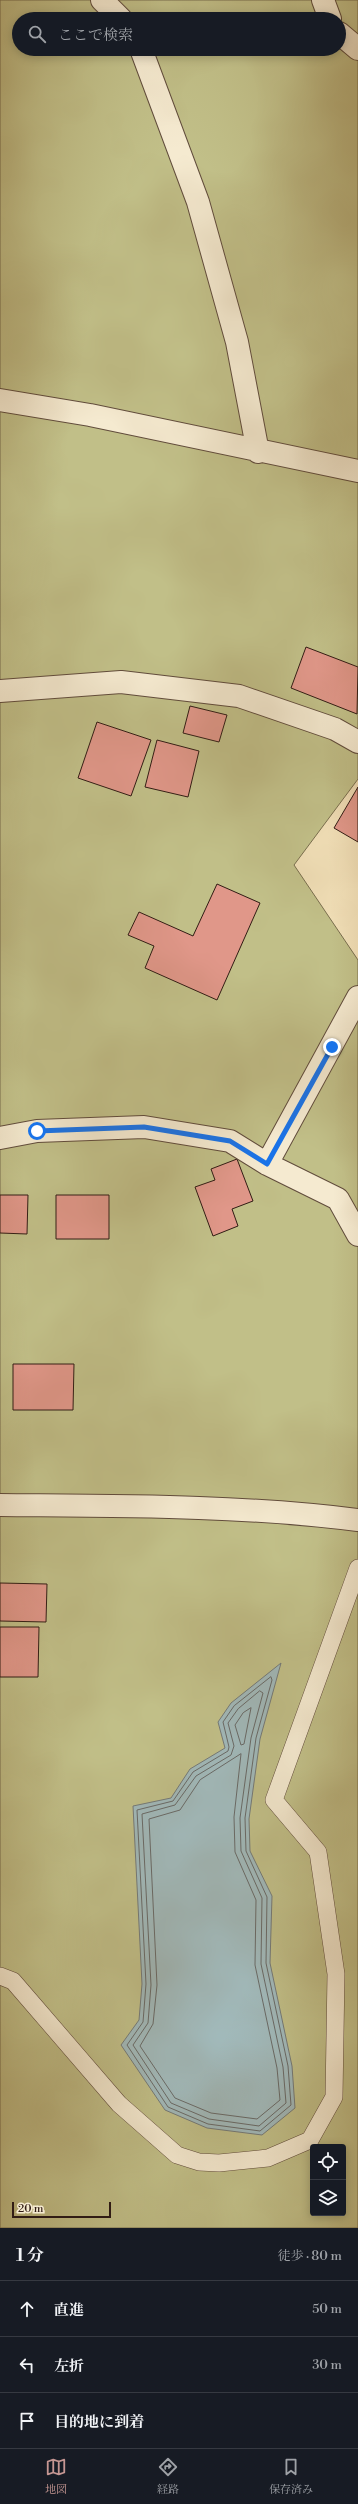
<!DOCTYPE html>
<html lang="ja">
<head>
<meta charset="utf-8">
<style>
	body { margin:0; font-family:"Libre Bodoni","Noto Serif JP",serif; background:#242831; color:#f1f3f6 }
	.controls { position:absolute; right:12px; bottom:12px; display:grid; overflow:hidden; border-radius:4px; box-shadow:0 2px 10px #0003 }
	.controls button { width:36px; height:36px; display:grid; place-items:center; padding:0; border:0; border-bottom:1px solid #363941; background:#171b24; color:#f1f3f6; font:20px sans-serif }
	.scale { position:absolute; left:12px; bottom:10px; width:99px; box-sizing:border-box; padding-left:4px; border:2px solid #311c14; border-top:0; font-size:11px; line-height:14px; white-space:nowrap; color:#311c14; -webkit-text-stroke:3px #f5ead0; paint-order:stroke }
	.stop { position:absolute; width:12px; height:12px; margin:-9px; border:3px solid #1a73e8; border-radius:50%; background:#fff }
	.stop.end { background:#1a73e8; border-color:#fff; box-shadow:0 1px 4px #0008 }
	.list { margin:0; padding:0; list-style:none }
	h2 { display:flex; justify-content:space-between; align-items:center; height:52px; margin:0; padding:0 16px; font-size:17px }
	h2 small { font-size:13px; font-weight:400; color:#9ea1a6 }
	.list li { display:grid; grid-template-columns:26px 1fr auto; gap:12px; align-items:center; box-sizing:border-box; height:56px; padding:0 16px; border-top:1px solid #363941 }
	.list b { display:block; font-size:15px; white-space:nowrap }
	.list em { font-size:13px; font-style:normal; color:#9ea1a6 }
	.icon { flex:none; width:22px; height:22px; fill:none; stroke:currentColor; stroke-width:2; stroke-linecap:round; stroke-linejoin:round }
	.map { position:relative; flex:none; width:358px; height:2228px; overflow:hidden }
	.search { position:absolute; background:#171b24; box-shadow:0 2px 10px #0003; left:12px; right:12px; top:12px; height:44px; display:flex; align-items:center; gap:10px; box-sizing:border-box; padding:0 14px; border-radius:22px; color:#9ea1a6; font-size:15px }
	.sheet { height:220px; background:#171b24 }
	nav { display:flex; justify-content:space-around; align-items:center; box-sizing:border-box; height:56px; border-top:1px solid #363941; background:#171b24; font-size:11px; color:#9ea1a6 }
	nav a { display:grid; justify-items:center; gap:2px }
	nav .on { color:#c59692 }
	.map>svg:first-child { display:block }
	.green { fill:#c1bf88; stroke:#796e4e; fill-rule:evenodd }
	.water { fill:#a1b9ba; stroke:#747a78 }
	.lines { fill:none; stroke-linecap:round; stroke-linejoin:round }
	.shore { stroke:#696a67; stroke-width:1 }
	.building { fill:#e09789; stroke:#311c14 }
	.lane-casing { stroke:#614c3c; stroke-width:18 }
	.street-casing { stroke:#614c3c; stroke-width:24 }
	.lane { stroke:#f5ead0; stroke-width:17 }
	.street { stroke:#f5ead0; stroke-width:22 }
	.route { stroke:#1a73e8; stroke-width:5 }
</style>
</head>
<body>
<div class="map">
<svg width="358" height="2228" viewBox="0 0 358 2228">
	<rect width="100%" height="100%" fill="#f0deb6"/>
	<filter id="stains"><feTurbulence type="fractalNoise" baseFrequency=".005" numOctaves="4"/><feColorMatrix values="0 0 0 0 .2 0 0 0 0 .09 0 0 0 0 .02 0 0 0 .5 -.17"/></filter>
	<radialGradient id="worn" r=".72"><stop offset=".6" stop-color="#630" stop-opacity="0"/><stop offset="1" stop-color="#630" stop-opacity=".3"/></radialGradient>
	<path class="green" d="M0,0h358v779l-64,86 64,95v1268h-358zM19,19h320v30h-320zM313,2147h30v66h-30z"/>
	<path class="water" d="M281,1663l-21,76 -11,80 1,32 22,45 -2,67 22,103 3,42 -33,27 -55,-7 -42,-18 -44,-65 18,-25 3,-36 -9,-178 38,-8 19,-29 35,-21 -7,-26 13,-19z"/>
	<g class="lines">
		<path class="shore" d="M271,1677l1,3 -16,58 -11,80 1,33 21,46 -1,66 22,103 3,39 -31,26 -52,-7 -40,-17 -41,-62 16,-23 3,-38 -9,-174 36,-9 20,-29 35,-21 1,-4 -6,-25 11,-16z
			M260,1691l3,2 -12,45 -11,80 1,33 21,47 -1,66 22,103 3,36 -27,23 -50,-7 -38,-16 -38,-58 15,-22 3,-38 -9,-171 33,-9 21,-29 35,-21 3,-9 -6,-23 10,-14z
			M251,1708l-7,36 -3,1 -6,-20 8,-12z
			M241,1754l-7,63 1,35 21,48 -1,65 22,103 3,32 -23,19 -46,-6 -36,-15 -35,-52 13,-22 4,-39 -8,-166 31,-9 20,-30z"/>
	</g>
	<path class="building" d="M306,647l52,20 -1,47 -66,-26z
		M190,706l37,9 -8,27 -36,-9z
		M97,722l54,18 -20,56 -53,-18z
		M157,740l42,11 -11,46 -43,-10z
		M358,787v55l-24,-14z
		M217,884l43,19 -43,97 -72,-32 9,-22 -26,-11 11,-23 54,24z
		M237,1159l16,42 -21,8 6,17 -25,10 -18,-49 20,-7 -4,-11z
		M0,1195h28l-1,39 -27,-1z
		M56,1195h53v44h-53z
		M13,1364h61l-1,46h-60z
		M0,1583l47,1 -1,38 -46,-1z
		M0,1627h39l-1,50h-38z"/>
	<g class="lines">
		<defs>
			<path id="lane" d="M0,1976l13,5 106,123 58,51 22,7 20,1 49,-5 42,-18 24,-43 2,-123 -18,-122 -44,-52 84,-232"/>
			<path id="street" d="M102,0l19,19
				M323,0l7,19
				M339,33l19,16
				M141,49l57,153 39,140 21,110
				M0,400l90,15 268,56
				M0,691l121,-9 118,14 96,33 23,13
				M0,1138l37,-7 107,-4 86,14 37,23 71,35 20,36
				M267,1164l91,-167
				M0,1505c119,1 239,0 358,15"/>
		</defs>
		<use href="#lane" class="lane-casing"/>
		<use href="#street" class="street-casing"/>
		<use href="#lane" class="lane"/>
		<use href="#street" class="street"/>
	</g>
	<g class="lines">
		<path class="route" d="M37,1131l107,-4 86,14 37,23 65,-117"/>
	</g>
	<rect width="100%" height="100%" filter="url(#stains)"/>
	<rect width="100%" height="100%" fill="url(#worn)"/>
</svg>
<div class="controls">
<button><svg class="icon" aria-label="locate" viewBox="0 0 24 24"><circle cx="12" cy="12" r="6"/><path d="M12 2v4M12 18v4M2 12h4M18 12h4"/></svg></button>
<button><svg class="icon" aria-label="layers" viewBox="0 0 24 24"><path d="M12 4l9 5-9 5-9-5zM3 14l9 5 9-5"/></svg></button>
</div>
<div class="scale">20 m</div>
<div class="stop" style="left:37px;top:1131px"></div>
<div class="stop end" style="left:332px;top:1047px"></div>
<div class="search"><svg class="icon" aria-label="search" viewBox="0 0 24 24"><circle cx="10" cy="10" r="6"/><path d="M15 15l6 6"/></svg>ここで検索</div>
</div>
<section class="sheet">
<h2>1 分<small>徒歩 · 80 m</small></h2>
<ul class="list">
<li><svg class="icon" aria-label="ahead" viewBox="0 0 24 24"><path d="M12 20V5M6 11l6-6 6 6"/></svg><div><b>直進</b></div><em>50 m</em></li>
<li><svg class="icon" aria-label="left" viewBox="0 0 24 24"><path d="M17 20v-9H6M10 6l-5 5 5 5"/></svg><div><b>左折</b></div><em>30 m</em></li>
<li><svg class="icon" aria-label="arrive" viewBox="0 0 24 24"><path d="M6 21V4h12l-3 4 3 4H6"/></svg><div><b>目的地に到着</b></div></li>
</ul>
</section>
<nav>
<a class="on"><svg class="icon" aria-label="map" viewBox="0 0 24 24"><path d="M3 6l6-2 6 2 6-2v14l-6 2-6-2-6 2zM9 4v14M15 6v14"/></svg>地図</a>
<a><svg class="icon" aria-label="directions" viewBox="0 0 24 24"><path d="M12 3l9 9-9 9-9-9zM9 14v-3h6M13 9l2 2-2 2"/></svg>経路</a>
<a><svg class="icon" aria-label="saved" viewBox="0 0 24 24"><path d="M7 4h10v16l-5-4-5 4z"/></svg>保存済み</a>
</nav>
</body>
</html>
